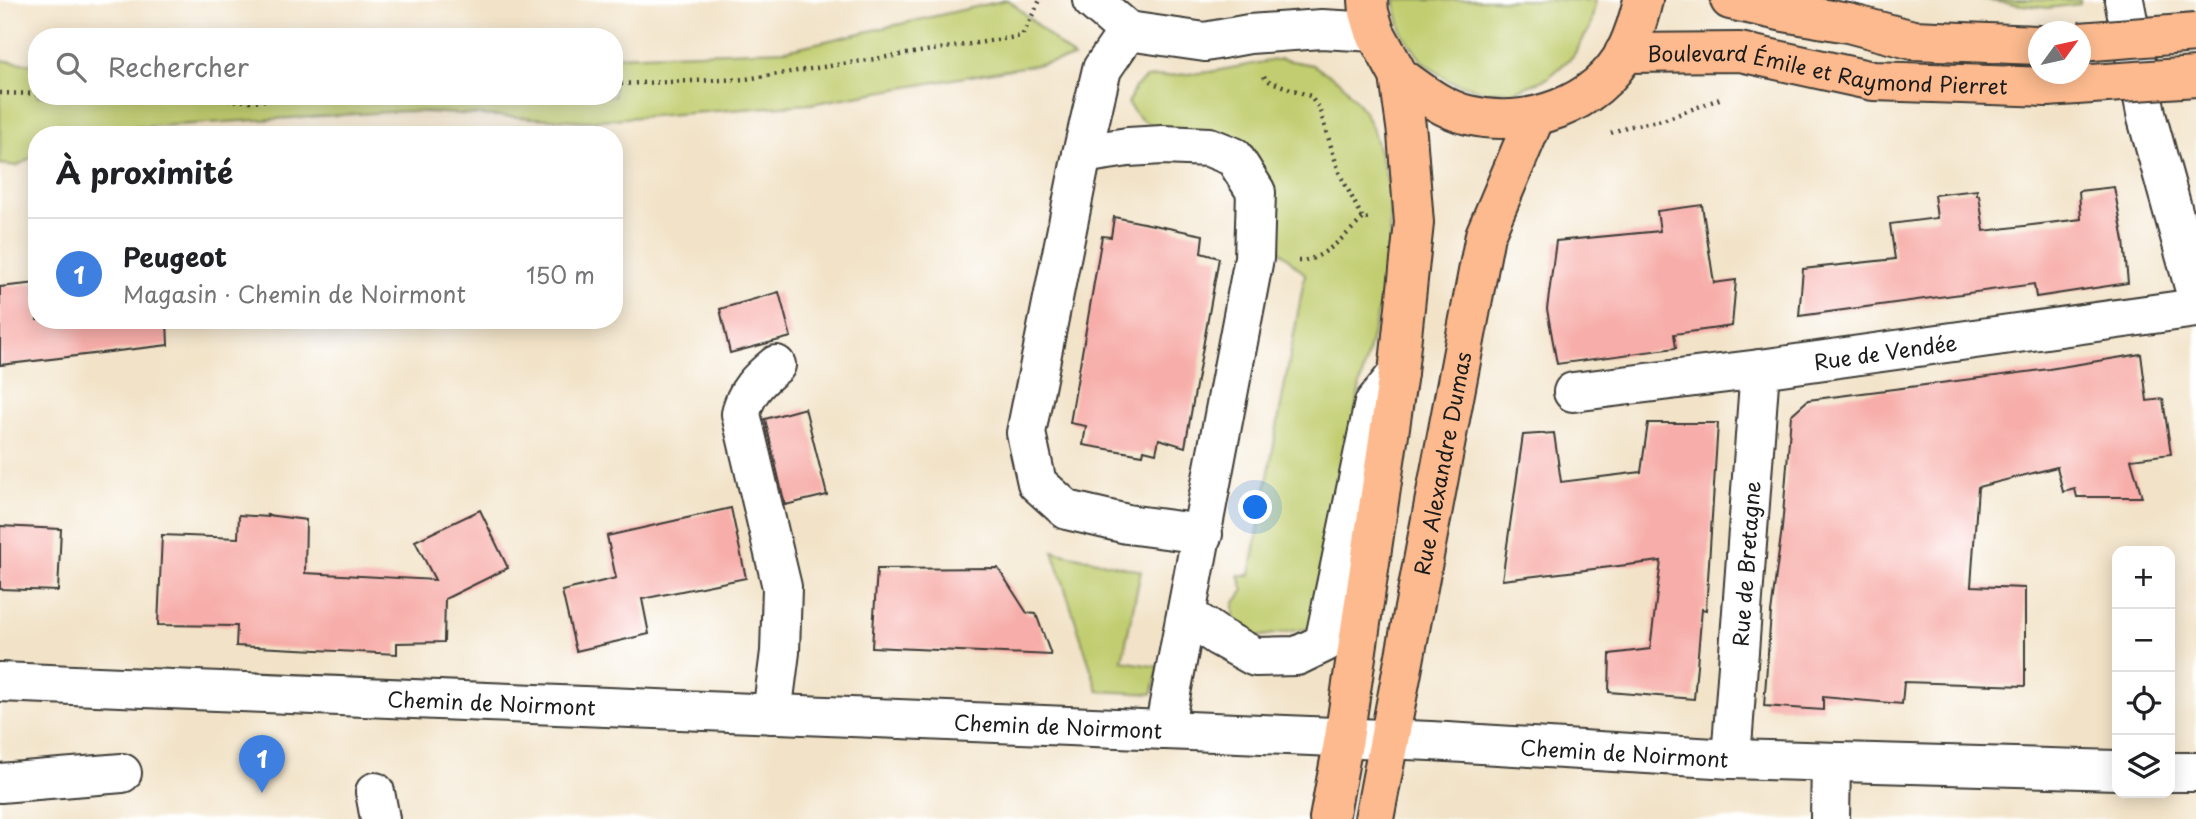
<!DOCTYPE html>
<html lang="fr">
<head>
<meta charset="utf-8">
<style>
	body { margin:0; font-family:"Playpen Sans",sans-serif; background:#f6f6f6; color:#202124 }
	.controls { position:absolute; right:21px; bottom:21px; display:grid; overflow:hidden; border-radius:14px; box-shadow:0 4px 18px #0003 }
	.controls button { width:63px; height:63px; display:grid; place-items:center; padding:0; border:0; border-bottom:2px solid #e0e0e0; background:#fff; color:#202124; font:35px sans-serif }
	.compass { position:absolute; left:2028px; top:21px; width:63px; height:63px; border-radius:50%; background:#fff; box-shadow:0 4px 18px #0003; rotate:57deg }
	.you { position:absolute; left:1256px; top:508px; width:24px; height:24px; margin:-18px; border:5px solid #fff; border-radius:50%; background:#1a73e8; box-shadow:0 0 0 10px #1a73e833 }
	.badge { display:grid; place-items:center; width:46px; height:46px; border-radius:50%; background:#0f766e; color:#fff; font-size:23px; font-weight:700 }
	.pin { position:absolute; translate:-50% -58px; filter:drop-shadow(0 2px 4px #0008) }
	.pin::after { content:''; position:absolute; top:37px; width:24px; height:21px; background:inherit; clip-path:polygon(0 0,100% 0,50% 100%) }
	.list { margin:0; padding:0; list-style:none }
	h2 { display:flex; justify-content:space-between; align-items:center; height:91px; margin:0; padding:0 28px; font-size:30px }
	h2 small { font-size:23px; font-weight:400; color:#757577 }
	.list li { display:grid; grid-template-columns:46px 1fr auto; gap:21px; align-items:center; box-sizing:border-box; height:112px; padding:0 28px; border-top:2px solid #e0e0e0 }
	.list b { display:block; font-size:26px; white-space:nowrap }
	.list p { margin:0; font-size:23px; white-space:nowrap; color:#757577 }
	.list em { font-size:23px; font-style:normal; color:#757577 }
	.icon { flex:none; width:38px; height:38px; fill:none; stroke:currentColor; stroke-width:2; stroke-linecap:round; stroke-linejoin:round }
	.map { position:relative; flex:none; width:2196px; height:819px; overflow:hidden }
	.search { position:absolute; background:#fff; box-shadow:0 4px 18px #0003; left:28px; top:28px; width:595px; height:77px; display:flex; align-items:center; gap:18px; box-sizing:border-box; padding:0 24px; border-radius:28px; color:#757577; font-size:26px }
	.panel { position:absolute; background:#fff; box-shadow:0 4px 18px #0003; left:28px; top:126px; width:595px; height:203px; border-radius:28px }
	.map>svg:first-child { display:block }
	.green { fill:#c1cd6f; stroke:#6e7446; stroke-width:2 }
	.building { fill:#f7ada9 }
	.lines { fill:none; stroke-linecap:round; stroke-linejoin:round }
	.minor-casing { stroke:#3c3a36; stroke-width:42 }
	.major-casing { stroke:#3c3a36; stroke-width:42 }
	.path { stroke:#3c3a36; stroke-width:4.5; stroke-dasharray:2 5; stroke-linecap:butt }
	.minor { stroke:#fff; stroke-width:38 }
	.major { stroke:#fcba8e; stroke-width:38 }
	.major-bridge-casing { stroke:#3c3a36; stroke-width:42; stroke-linecap:butt }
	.major-bridge { stroke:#fcba8e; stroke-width:38 }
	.labels { text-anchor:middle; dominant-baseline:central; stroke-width:5; stroke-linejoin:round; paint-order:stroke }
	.street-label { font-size:21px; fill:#1c1c1c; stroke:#fff }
</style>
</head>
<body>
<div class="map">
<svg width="2196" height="819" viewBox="0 0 2196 819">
	<rect width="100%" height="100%" fill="#fff"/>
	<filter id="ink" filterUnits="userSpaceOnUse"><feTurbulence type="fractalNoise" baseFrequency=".0143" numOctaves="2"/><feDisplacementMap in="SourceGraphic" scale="14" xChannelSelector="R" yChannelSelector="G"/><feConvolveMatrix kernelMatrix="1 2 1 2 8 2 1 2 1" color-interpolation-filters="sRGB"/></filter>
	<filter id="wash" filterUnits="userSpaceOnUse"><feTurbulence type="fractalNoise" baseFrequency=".00686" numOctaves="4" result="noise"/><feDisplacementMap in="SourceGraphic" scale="28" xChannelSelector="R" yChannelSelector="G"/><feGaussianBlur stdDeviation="1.57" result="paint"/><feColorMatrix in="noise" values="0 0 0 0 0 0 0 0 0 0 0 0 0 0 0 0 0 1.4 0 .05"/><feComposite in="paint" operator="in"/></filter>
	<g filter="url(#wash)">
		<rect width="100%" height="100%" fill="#f2e3c8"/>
		<path class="green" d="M1006,0h3l65,58 -264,46 -223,17 -181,-10 -329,20 -7,4h-33v19l-20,12 -17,-2v-104l37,5v31h577v-40l172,-6z
			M1394,0h202l-6,28 -17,28 -25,22 -32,13h-34l-33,-10 -27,-20 -20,-28z
			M1980,0h100v4l-32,4z
			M1281,59l32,6 28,17 22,28 9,17 18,64 -1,76 -29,118 -43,242 -61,10 -22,-18v-15l10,-14 -5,-15h11l55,-301 -25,-23 -3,-42 -6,-24 -108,-56c-17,-5 -26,-10 -35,-26l7,-16 11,-9 63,-6z
			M1053,551l88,20 -19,90 37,6 -7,27 -54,-3z"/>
		<g id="blocks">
			<path class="building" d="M2114,187l10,54 4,42 -92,14 -2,-13 -235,32 4,-47 92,-10 -5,-35 47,-6 -3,-23 43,-5v5h2l5,36 97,-12 -2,-28z
				M1702,205l12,78 22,-3 -4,46 -58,8 2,14 -119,16 -10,-55 9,-68 104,-10 -3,-20z
				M1114,217l89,18 -2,18 18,5 -34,189 -26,-8 -3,14 -12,-3 -1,5 -60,-10 3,-19 -16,-3 32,-187 9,1z
				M37,283v37h130l1,25 -168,20v-78z
				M779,292l12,45 -61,16 -10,-44z
				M2141,354l6,47 16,-2 8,55 -40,5 11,38h-65l-2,-8 -12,3 -6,-25 -79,20 -7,99 54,2v98l-121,-4 -2,22 -79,-7v13l-59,-4 7,-93 11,-85 9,-113 17,-15 241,-31z
				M805,408l22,87 -42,10 -20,-86z
				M1648,423h70l-12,187 -4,-1 -8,90 -85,-7 1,-38 40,-5 11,-88 -159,19 21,-145 31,-2 7,49 80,-10z
				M731,508l15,70 -104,21 7,35 -73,17 -14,-60 54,-13 -9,-42z
				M480,510l28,58 -63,31 -1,43 -47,1v11l-161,-8 1,-20 -79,-1 4,-90 76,3 1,-23 29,2 -1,-2 39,5 -1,53 130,7 -20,-39z
				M0,526l61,3 -3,62 -58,-2z
				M998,568l29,45 9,1 15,41 -179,-8 5,-78z"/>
		</g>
	</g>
	<g filter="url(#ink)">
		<use href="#blocks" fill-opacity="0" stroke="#3c3a36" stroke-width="2"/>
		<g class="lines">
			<defs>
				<g id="minor">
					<path d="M1092,0l36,31 77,11 44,-8 73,-5 53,3"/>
					<path d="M2124,0l23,118 49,176"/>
					<path d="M1128,31l-26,38 -20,85 -56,279 11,50 30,27 60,14 76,10"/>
					<path d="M1082,154l46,-7 35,-2 46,2 25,10 22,35 -2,66 -90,472"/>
					<path id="s1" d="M1573,392l187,-23 436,-61"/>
					<path d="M1187,615l32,22 36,20 42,-1 27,-13 50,-240 24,-30"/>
					<path id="s2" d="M0,682l1431,59 300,18 386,11"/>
					<path d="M772,714l8,-62 2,-65 -41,-173c4,-22 19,-36 35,-49"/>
					<path id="s3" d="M1731,759l29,-390"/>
					<path d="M2170,772h26"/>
					<path d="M0,783l122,-10"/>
					<path d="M375,792l5,27"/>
					<path d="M1830,819l1,-57"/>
				</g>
				<g id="major">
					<path d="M1730,0l54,12 64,11 65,17 125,5"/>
					<path id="s4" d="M1624,53l116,-1 133,29 174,6"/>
					<path d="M1399,76c21,15 43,33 69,39 59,14 128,-9 158,-64 8,-17 13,-33 17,-51"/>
					<path d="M1329,819l15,-81 54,-365 16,-150 -7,-89 -8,-58 -24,-44 -6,-20 -1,-12"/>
					<path id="s5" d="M1374,819l111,-584 50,-118"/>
				</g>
			</defs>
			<use href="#minor" class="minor-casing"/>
			<use href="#major" class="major-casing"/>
			<path class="path" d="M1264,76l2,4 44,16 9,12 20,64 24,47 8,-1
				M614,84l132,-5 276,-43 18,-36
				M0,93l37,1
				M109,96l141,5 99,-5
				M1611,133l15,-6 37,-7 59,-22
				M1298,261c26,0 47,-27 65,-42"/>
			<use href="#minor" class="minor"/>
			<use href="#major" class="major"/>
			<defs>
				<path id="major-bridge" d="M2080,42l116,-9
					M2047,87l149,-10"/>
			</defs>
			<use href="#major-bridge" class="major-bridge-casing"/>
			<use href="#major-bridge" class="major-bridge"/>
		</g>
	</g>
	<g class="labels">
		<g class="street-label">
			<text stroke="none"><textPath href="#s4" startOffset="205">Boulevard Émile et Raymond Pierret</textPath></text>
			<text stroke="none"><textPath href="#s1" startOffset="315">Rue de Vendée</textPath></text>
			<text stroke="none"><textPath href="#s5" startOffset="362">Rue Alexandre Dumas</textPath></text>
			<text stroke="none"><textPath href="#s3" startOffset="196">Rue de Bretagne</textPath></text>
			<text stroke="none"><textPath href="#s2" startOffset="492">Chemin de Noirmont</textPath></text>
			<text stroke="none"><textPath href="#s2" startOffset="1059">Chemin de Noirmont</textPath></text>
			<text stroke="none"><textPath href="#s2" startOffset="1626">Chemin de Noirmont</textPath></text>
		</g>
	</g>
</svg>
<div class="controls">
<button>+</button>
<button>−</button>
<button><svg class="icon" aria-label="locate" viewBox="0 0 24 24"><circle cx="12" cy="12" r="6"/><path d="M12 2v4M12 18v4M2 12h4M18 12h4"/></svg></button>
<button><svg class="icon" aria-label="layers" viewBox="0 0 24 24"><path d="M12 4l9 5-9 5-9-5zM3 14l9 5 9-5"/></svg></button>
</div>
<svg class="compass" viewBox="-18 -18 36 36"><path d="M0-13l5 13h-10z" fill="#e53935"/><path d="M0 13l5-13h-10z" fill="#757577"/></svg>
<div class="you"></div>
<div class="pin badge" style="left:262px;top:793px;background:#3f7fe0">1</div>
<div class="search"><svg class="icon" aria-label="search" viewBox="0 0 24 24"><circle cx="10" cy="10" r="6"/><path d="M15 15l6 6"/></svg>Rechercher</div>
<section class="panel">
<h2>À proximité<small></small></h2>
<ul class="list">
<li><span class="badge" style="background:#3f7fe0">1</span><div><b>Peugeot</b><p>Magasin · Chemin de Noirmont</p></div><em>150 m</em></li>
</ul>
</section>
</div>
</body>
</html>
